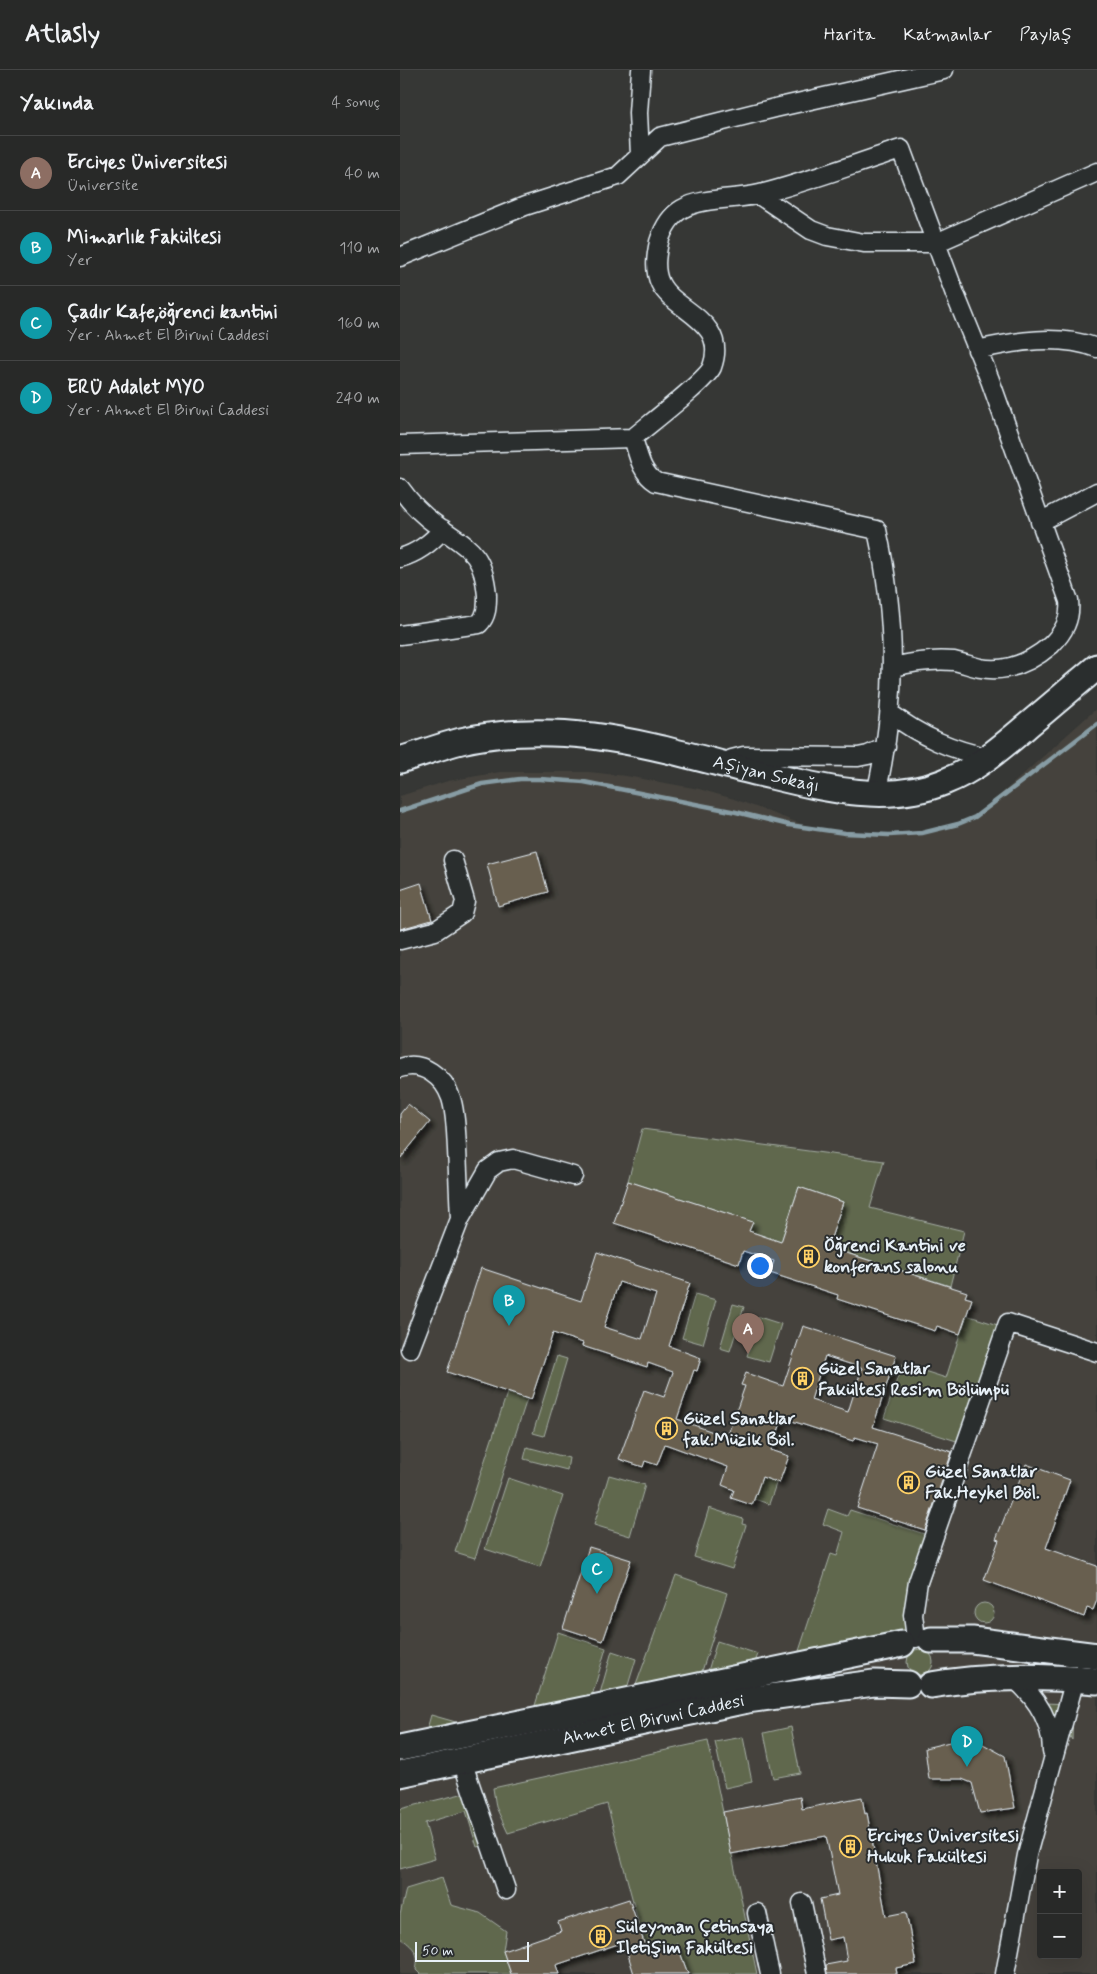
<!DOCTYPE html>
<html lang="tr">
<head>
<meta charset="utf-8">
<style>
	body { margin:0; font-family:Mynerve,sans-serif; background:#343534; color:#f1f3f6 }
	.controls { position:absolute; right:15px; bottom:15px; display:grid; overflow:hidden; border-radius:5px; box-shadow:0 5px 20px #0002 }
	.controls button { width:45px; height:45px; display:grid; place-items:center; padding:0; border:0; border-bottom:1px solid #444545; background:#282928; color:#f1f3f6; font:25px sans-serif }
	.scale { position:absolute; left:15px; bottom:12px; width:114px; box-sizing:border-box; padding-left:5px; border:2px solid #e8f1f8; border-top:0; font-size:14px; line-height:18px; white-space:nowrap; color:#e8f1f8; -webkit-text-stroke:4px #2a2d2e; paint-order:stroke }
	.you { position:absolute; left:359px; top:1195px; width:18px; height:18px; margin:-12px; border:4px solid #fff; border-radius:50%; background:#1a73e8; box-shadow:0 0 0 8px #1a73e833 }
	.badge { display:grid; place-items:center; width:32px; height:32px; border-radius:50%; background:#ffd166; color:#fff; font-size:16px; font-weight:700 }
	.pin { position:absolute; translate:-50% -41px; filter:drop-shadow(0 1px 2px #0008) }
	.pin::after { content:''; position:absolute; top:26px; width:18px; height:15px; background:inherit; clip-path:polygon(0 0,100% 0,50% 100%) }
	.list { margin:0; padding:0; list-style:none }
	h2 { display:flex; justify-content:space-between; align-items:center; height:65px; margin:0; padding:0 20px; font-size:21px }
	h2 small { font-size:16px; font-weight:400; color:#a5a6a8 }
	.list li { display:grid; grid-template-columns:32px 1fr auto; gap:15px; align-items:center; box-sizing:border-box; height:75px; padding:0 20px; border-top:1px solid #444545 }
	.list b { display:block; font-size:19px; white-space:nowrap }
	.list p { margin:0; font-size:16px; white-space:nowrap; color:#a5a6a8 }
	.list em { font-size:16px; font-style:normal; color:#a5a6a8 }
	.map { position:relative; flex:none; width:697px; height:1904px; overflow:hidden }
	header { display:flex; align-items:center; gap:30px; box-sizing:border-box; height:70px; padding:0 25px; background:#282928; border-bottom:1px solid #444545 }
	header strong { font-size:24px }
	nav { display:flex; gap:28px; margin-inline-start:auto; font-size:18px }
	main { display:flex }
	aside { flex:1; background:#282928 }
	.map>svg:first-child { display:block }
	.built { fill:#45433d; fill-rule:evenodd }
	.green { fill:#60684e; stroke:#a4aca3 }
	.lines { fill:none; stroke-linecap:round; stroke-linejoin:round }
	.stream { stroke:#879ca4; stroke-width:4.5 }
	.building { fill:#675e4f; stroke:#e8f1f8; fill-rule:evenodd; filter:url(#shadow) }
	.street-casing { stroke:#e8f1f8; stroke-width:21 }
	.secondary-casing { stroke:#e8f1f8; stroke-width:29 }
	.street { stroke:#2a2d2e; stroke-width:18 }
	.secondary { stroke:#2a2d2e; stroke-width:25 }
	.labels { text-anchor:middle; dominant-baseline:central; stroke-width:4; stroke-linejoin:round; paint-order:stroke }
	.street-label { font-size:18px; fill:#e8f1f8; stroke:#2a2d2e }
	.poi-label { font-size:18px; font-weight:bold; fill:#e8f1f8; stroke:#2a2d2e; text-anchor:start }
</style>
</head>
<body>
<header>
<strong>Atlasly</strong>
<nav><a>Harita</a><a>Katmanlar</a><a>Paylaş</a></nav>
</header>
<main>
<aside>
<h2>Yakında<small>4 sonuç</small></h2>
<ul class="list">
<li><span class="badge" style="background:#8d6e63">A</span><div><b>Erciyes Üniversitesi</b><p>Üniversite</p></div><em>40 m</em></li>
<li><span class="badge" style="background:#0f9aa8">B</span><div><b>Mimarlık Fakültesi</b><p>Yer</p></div><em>110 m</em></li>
<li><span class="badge" style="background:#0f9aa8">C</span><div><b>Çadır Kafe,öğrenci kantini</b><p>Yer · Ahmet El Biruni Caddesi</p></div><em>160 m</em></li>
<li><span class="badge" style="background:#0f9aa8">D</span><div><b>ERÜ Adalet MYO</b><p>Yer · Ahmet El Biruni Caddesi</p></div><em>240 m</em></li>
</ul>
</aside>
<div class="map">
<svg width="697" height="1904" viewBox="0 0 697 1904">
	<defs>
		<filter id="shadow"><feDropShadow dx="4.5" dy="4.5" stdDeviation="2.5" flood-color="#0009"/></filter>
	</defs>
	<rect width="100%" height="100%" fill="#363735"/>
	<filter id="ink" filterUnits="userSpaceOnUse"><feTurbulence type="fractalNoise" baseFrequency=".02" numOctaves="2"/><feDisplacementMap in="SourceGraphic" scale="10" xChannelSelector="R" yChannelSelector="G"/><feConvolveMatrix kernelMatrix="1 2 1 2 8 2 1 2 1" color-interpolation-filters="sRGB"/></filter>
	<g filter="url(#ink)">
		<path class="built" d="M697,638v1266h-697v-1178l48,-15 52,-9h89l37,4 73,13 35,10 70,26 22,5 44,6 55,-2 25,-6 29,-14zM641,1803h37v82h-37z"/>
		<path class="green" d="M242,1059l242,32 -14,47 94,23 -14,55 -122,-39 15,-45 -44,-15 -18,55 -32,-11 3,-9 -124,-41z
			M295,1224l21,6 -13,44 -21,-6z
			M333,1234l11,3 -14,44 -10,-3z
			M566,1245l38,12 -38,117 -82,-26 18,-54 44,14z
			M359,1247l22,7 -12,38 -22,-6z
			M157,1286l10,3 -23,77 -11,-3z
			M107,1323l20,6 -52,159 -20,-6z
			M127,1377l42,11 -2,12 -43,-11z
			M209,1405l36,10 -15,51 -36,-11z
			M362,1407l15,4 -8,23 -15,-5z
			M108,1408l55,18 -23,71 -55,-18z
			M309,1438l34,11 -1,5 4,1 -14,44 -38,-12z
			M428,1439l19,7 3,-6 93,30 -38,110 -110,13 36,-109 6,2 7,-24 -21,-8z
			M276,1505l51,18 -32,100 -67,14z
			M574 1543a10 10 0 1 1 20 0a10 10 0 1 1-20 0Z
			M158,1562l48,16 -19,65 -60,18z
			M317,1571l41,13 -10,29 -46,8z
			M507 1592a13 13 0 1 1 26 0a13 13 0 1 1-26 0Z
			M212,1581l24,8 -15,49 -26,3z
			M644,1633l29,1 -1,36 -13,-21z
			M31,1645l53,15 -63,20z
			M391,1657l9,46 -27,5 -9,-45z
			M343,1667l9,45 -27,6 -10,-46z
			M308,1671l49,233h-69l-11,-30 -30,10 -40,-150 -99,29 -12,-26 -3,-19z
			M65,1723l22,51 -10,3 -11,-36 -41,12 10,36 -35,10v-60z
			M42,1808l9,27 29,8 26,18 -3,20 8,23h-91l-4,-4c4,-19 -3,-22 -16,-33v-22l6,-26z"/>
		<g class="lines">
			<path class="stream" d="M0,741l82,-27 38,-5h20l44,3 152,30 53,13 56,8 44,2 33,-2 36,-9 17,-7 122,-93"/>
		</g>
		<path class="building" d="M137,781l11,41 -50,14 -11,-42z
			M21,813l11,37 -32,9v-39z
			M8,1034l22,18 -30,37v-45z
			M228,1111l125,41 -4,9 32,11 18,-55 44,15 -15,45 139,45 -2,5 7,2 -12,35 -23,-8 -2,5 -98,-32 1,-4 -68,-22 4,-12 -31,-10 -4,13 -125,-41z
			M197,1182l93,31 -21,63 32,12 -4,13 -3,-1 -17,49 50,18 18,-51 -4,-1 5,-12 37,13 20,-60 93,30 -23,71 79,25 -27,78 -68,-22 21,-64 -23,-7 -2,4 -70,-23 -12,32 18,6 -10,27 -17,-6 -10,28 -21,-7 3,-8 -12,-5 6,-18 -63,-23 -8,21 -12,-4 -2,6 -24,-8 25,-69 20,7 9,-25 -25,-9 -1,4 -65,-21 1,-3 -30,-10 -22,67 -84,-28 34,-104 100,33zM219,1212l37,12 -14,45 -38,-12zM425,1286l37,12 -14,44 -37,-12z
			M626,1394l44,16 -24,68 51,18v34l-4,10 -6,-2 -3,9 -100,-37 15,-40 -3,-1z
			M189,1477l42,13 -28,81 -40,-13z
			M570,1667l35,19 10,52 -35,5 -8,-30 -10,-4h-33l-4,-31z
			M400,1727l2,12 60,-12 3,17 2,-1 19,103 20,-4 10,52 -20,4 1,6h-70l-1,-9 21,-4 -4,-24 -15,3 -8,-41 18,-4 -12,-59 -95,18 -8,-42z
			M229,1829l19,55 29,-10 11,30h-54l-10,-32 -68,23 3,9h-48l-8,-23 58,-20 -3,-9z"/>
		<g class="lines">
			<defs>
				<path id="street" d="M240,85l-2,-42 3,-43
					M359,125l52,35 16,6 37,7h72l161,-71
					M0,187l125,-51 93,-30 42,-39 115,-29 169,-38
					M577,280c38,-9 82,-16 120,-2
					M233,368c15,-13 73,-57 79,-71 17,-47 -38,-55 -52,-84 -6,-13 -4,-27 -1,-41 4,-13 11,-26 23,-33 21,-12 55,-9 78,-15 48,-12 94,-30 141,-45l54,145 35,86 79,221c2,18 -5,31 -18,44 -20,17 -44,28 -71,23 -9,-2 -17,-5 -26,-7 -21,-2 -41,1 -61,6
					M0,375l233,-7c5,16 8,35 23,44l221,48c20,91 20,173 -1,264
					M0,418c10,14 21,26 35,36 32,24 48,26 52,71 0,11 0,21 -8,29l-79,11
					M640,452l57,-30
					M0,488c18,-5 31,-15 43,-29
					M490,643c31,24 62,37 100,45
					M324,694l8,-5 12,-3 114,1 10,-2 18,-8
					M0,870l35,-9 27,-18 3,-12 -12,-41
					M0,998c22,-8 44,9 51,30 5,16 5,34 6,51 1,23 2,46 3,70
					M10,1279l50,-130 28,-49 11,-8 14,-3 60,17
					M516,1568l-3,-23 5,-33 90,-259 89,29
					M611,1606c25,20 41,44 41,76
					M62,1691l44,129
					M402,1833l15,71
					M357,1843l13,61
					M605,1904l22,-119 48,-176"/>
				<g id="secondary">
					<path id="s1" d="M0,690c20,-6 41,-14 61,-19 42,-10 89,-10 132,-5 56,7 111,24 166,37 59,14 126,33 185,9 33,-13 57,-34 84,-57 23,-19 46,-39 69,-58"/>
					<path d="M531,1570h41l125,16"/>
					<path d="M531,1615c56,-10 110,-9 166,-4"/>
					<path d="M0,1678l502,-104"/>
					<path id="s2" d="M0,1704l347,-74 127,-17 34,1"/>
				</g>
			</defs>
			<use href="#street" class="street-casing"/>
			<use href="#secondary" class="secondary-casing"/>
			<use href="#street" class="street"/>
			<use href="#secondary" class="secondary"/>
		</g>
	</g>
	<defs>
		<symbol id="building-ring" viewBox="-11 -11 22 22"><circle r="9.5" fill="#2a2d2e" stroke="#ffd166" stroke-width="1.5"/><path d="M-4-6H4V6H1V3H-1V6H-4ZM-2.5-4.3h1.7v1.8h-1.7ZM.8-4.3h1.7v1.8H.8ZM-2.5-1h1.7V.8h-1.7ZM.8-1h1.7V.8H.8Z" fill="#ffd166"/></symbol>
	</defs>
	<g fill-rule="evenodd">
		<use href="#building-ring" x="396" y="1174" width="25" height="25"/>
		<use href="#building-ring" x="390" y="1296" width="25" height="25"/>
		<use href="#building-ring" x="254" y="1346" width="25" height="25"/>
		<use href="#building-ring" x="496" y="1400" width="25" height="25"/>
		<use href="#building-ring" x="438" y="1764" width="25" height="25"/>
		<use href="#building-ring" x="188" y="1854" width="25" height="25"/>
	</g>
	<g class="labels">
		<g class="street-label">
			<text stroke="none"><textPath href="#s1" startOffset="374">Aşiyan Sokağı</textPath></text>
			<text stroke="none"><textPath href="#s2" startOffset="259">Ahmet El Biruni Caddesi</textPath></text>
		</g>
		<g class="poi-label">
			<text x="424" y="1176">Öğrenci Kantini ve<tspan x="424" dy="21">konferans salonu</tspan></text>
			<text x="418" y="1299">Güzel Sanatlar<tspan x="418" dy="21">Fakültesi Resim Bölümpü</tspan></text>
			<text x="283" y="1349">Güzel Sanatlar<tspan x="283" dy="21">fak.Müzik Böl.</tspan></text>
			<text x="525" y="1402">Güzel Sanatlar<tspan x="525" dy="21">Fak.Heykel Böl.</tspan></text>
			<text x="467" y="1766">Erciyes Üniversitesi<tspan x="467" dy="21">Hukuk Fakültesi</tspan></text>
			<text x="216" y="1857">Süleyman Çetinsaya<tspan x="216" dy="21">Iletişim Fakültesi</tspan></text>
		</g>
	</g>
</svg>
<div class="controls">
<button>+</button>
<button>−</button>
</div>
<div class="scale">50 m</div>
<div class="you"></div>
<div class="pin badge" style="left:348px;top:1284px;background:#8d6e63">A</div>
<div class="pin badge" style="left:109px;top:1256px;background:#0f9aa8">B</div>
<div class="pin badge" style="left:197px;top:1524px;background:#0f9aa8">C</div>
<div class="pin badge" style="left:567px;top:1697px;background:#0f9aa8">D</div>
</div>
</main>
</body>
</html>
